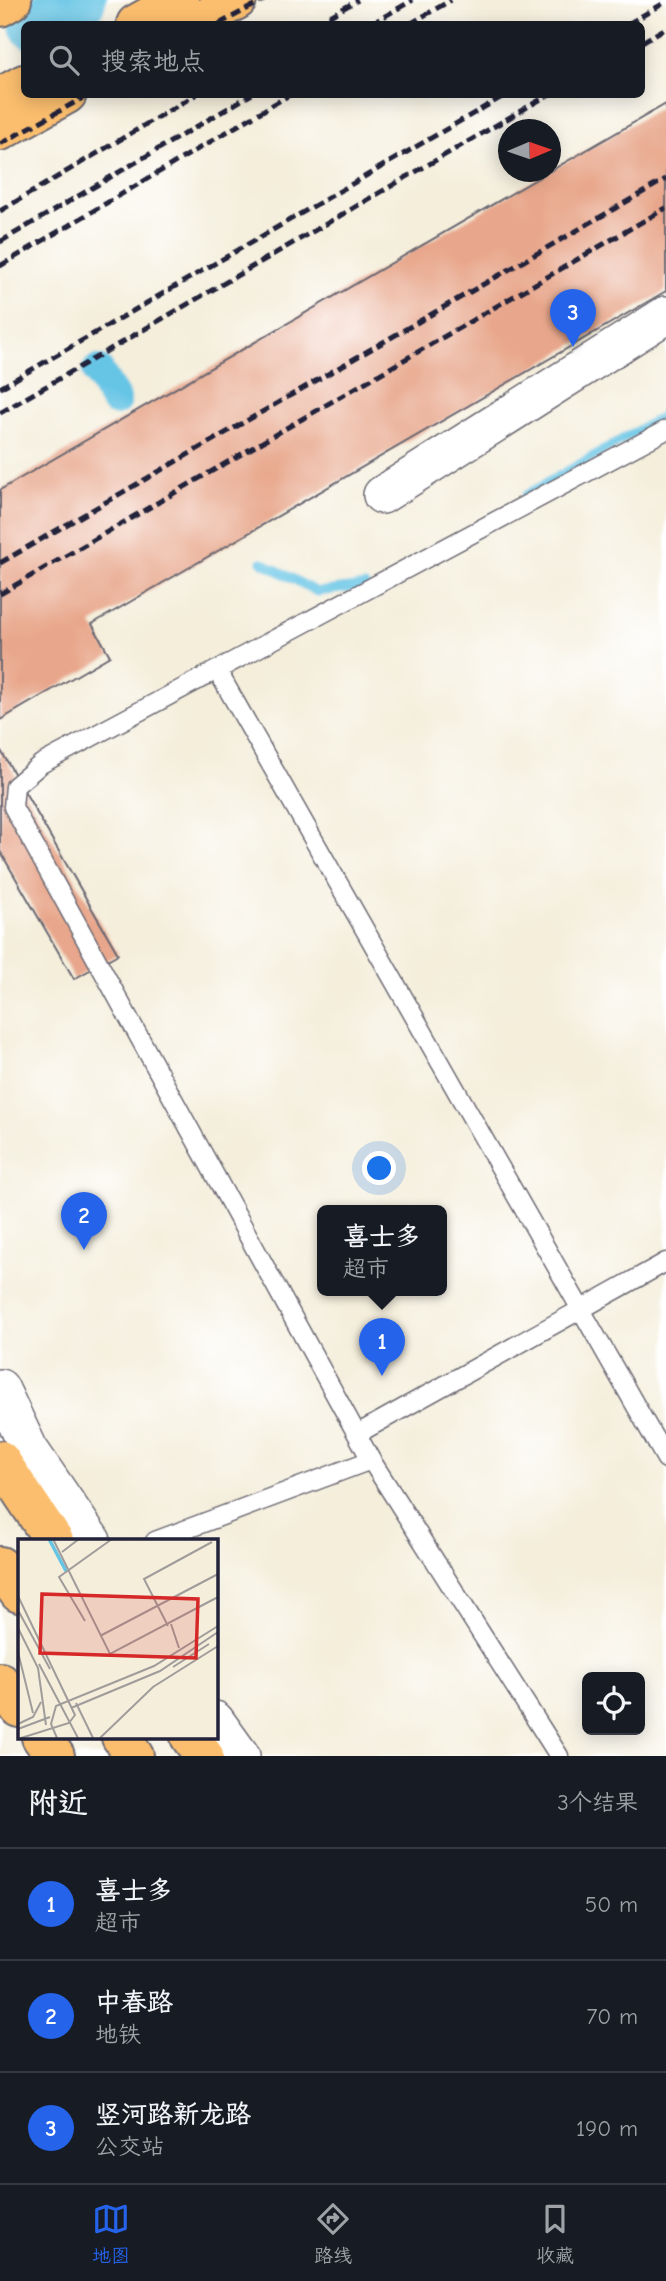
<!DOCTYPE html>
<html lang="zh">
<head>
<meta charset="utf-8">
<style>
	body { margin:0; font-family:"Comic Neue","LXGW WenKai TC",sans-serif; background:#20242c; color:#f1f3f6 }
	.controls { position:absolute; right:21px; bottom:21px; display:grid; overflow:hidden; border-radius:10px; box-shadow:0 4px 18px #0003 }
	.controls button { width:63px; height:63px; display:grid; place-items:center; padding:0; border:0; border-bottom:2px solid #363941; background:#171b24; color:#f1f3f6; font:35px sans-serif }
	.compass { position:absolute; left:498px; top:119px; width:63px; height:63px; border-radius:50%; background:#171b24; box-shadow:0 4px 18px #0003; rotate:88deg }
	.you { position:absolute; left:380px; top:1169px; width:24px; height:24px; margin:-18px; border:5px solid #fff; border-radius:50%; background:#1a73e8; box-shadow:0 0 0 10px #1a73e833 }
	.badge { display:grid; place-items:center; width:46px; height:46px; border-radius:50%; background:#2563eb; color:#fff; font-size:23px; font-weight:700 }
	.pin { position:absolute; translate:-50% -58px; filter:drop-shadow(0 2px 4px #0008) }
	.pin::after { content:''; position:absolute; top:37px; width:24px; height:21px; background:inherit; clip-path:polygon(0 0,100% 0,50% 100%) }
	.popup { position:absolute; left:317px; top:1205px; width:130px; height:91px; box-sizing:border-box; display:grid; place-content:center; border-radius:10px; background:#171b24; filter:drop-shadow(0 2px 5px #0005); font-size:23px; white-space:nowrap; color:#9ea1a6 }
	.popup b { font-size:26px; color:#f1f3f6 }
	.popup::after { content:''; position:absolute; left:50%; top:100%; margin-left:-14px; border:14px solid transparent; border-top-color:#171b24 }
	.list { margin:0; padding:0; list-style:none }
	h2 { display:flex; justify-content:space-between; align-items:center; height:91px; margin:0; padding:0 28px; font-size:30px }
	h2 small { font-size:23px; font-weight:400; color:#9ea1a6 }
	.list li { display:grid; grid-template-columns:46px 1fr auto; gap:21px; align-items:center; box-sizing:border-box; height:112px; padding:0 28px; border-top:2px solid #363941 }
	.list b { display:block; font-size:26px; white-space:nowrap }
	.list p { margin:0; font-size:23px; white-space:nowrap; color:#9ea1a6 }
	.list em { font-size:23px; font-style:normal; color:#9ea1a6 }
	.icon { flex:none; width:38px; height:38px; fill:none; stroke:currentColor; stroke-width:2; stroke-linecap:round; stroke-linejoin:round }
	.map { position:relative; flex:none; width:666px; height:1756px; overflow:hidden }
	.search { position:absolute; background:#171b24; box-shadow:0 4px 18px #0003; left:21px; right:21px; top:21px; height:77px; display:flex; align-items:center; gap:18px; box-sizing:border-box; padding:0 24px; border-radius:10px; color:#9ea1a6; font-size:26px }
	.sheet { height:427px; background:#171b24 }
	nav { display:flex; justify-content:space-around; align-items:center; box-sizing:border-box; height:98px; border-top:2px solid #363941; background:#171b24; font-size:19px; color:#9ea1a6 }
	nav a { display:grid; justify-items:center; gap:4px }
	nav .on { color:#2563eb }
	.map>svg:first-child { display:block }
	.lines { fill:none; stroke-linecap:round; stroke-linejoin:round }
	.stream { stroke:#66c5e5; stroke-width:9 }
	.canal { stroke:#66c5e5; stroke-width:32 }
	.river { stroke:#66c5e5; stroke-width:54 }
	.building { fill:#e8a78c }
	.service-casing { stroke:#6c6973; stroke-width:21 }
	.minor-casing { stroke:#6c6973; stroke-width:40 }
	.primary-casing { stroke:#6c6973; stroke-width:42 }
	.trunk-casing { stroke:#6c6973; stroke-width:42 }
	.service { stroke:#fff; stroke-width:18 }
	.minor { stroke:#fff; stroke-width:37 }
	.primary { stroke:#fbbe6e; stroke-width:38 }
	.trunk { stroke:#fbbe6e; stroke-width:38 }
	.rail { stroke:#22223b; stroke-width:5; stroke-dasharray:10 5; stroke-linecap:butt }
	.inset-river { fill:none; stroke:#66c5e5; stroke-width:3.5 }
	.inset-road { fill:none; stroke:#a09c9b; stroke-width:2 }
	.view { fill:#d62828; fill-opacity:0.15; stroke:#d62828; stroke-width:3.5 }
	.inset-edge { fill:none; stroke:#22223b; stroke-width:3.5 }
</style>
</head>
<body>
<div class="map">
<svg width="666" height="1756" viewBox="0 0 666 1756">
	<rect width="100%" height="100%" fill="#fff"/>
	<filter id="ink" filterUnits="userSpaceOnUse"><feTurbulence type="fractalNoise" baseFrequency=".0143" numOctaves="2"/><feDisplacementMap in="SourceGraphic" scale="14" xChannelSelector="R" yChannelSelector="G"/><feConvolveMatrix kernelMatrix="1 2 1 2 8 2 1 2 1" color-interpolation-filters="sRGB"/></filter>
	<filter id="wash" filterUnits="userSpaceOnUse"><feTurbulence type="fractalNoise" baseFrequency=".00686" numOctaves="4" result="noise"/><feDisplacementMap in="SourceGraphic" scale="28" xChannelSelector="R" yChannelSelector="G"/><feGaussianBlur stdDeviation="1.57" result="paint"/><feColorMatrix in="noise" values="0 0 0 0 0 0 0 0 0 0 0 0 0 0 0 0 0 1.4 0 .05"/><feComposite in="paint" operator="in"/></filter>
	<g filter="url(#wash)">
		<rect width="100%" height="100%" fill="#f4eedb"/>
		<g class="lines">
			<path class="stream" d="M526,495l140,-81
				M262,562l55,30 48,-6"/>
			<path class="canal" d="M98,371l17,29"/>
			<path class="river" d="M36,24l43,-24"/>
		</g>
		<g id="blocks">
			<path class="building" d="M666,104v187l-574,333 18,32 -110,64v-230z
				M0,749l118,205 -44,25 -74,-128z"/>
		</g>
	</g>
	<g filter="url(#ink)">
		<use href="#blocks" fill-opacity="0" stroke="#6c6973" stroke-width="2"/>
		<g class="lines">
			<defs>
				<path id="service" d="M217,670l449,789
					M357,1434l309,-172
					M155,1541l216,-81
					M559,1756l-188,-296 -358,-653 2,-21 26,-22 625,-334"/>
				<path id="minor" d="M382,495l284,-180
					M0,1388l29,61 63,92
					M215,1720l26,36"/>
				<path id="primary" d="M0,1566l19,27
					M0,1682l19,26
					M41,1737l14,19
					M121,1737l13,19"/>
				<path id="trunk" d="M0,7l12,-7
					M136,24l43,-24
					M194,24l43,-24
					M0,97l24,-13
					M0,131l67,-37
					M0,1460l54,81
					M190,1737l14,19"/>
			</defs>
			<use href="#service" class="service-casing"/>
			<use href="#minor" class="minor-casing"/>
			<use href="#primary" class="primary-casing"/>
			<use href="#trunk" class="trunk-casing"/>
			<use href="#service" class="service"/>
			<use href="#minor" class="minor"/>
			<use href="#primary" class="primary"/>
			<use href="#trunk" class="trunk"/>
			<path class="rail" d="M219,24l45,-24
				M316,24l42,-24
				M371,24l42,-24
				M410,24l41,-24
				M628,24l38,-22
				M642,42l24,-14
				M0,144l90,-50
				M0,211l197,-117
				M0,242l252,-148
				M0,266l291,-172
				M0,388l507,-294
				M0,413l550,-319
				M0,563l666,-384
				M0,594l666,-386"/>
		</g>
	</g>
	<g transform="translate(18 1539)">
		<rect width="200" height="200" fill="#f4eedb"/>
		<path class="inset-river" d="M31,0l17,32"/>
		<path class="inset-road" d="M35,0l57,115 108,-57M44,13l17,-13M0,57l57,119 -6,8 -48,15M1,73l31,57M67,82l-26,-44 53,-38M153,85l8,24M150,87l-24,-47 68,-37M0,89l20,40 8,57M82,97l118,-62M0,113l15,61M21,125l39,74M155,128l36,-23M58,164l17,35M53,169l89,-37 58,-39M0,185l15,-7 8,-15M0,190l32,-12M39,199l-6,-14 5,-18 98,-40 64,-40M82,199l53,-51 65,-41"/>
		<path class="view" d="M24,55l156,5 -2,59 -156,-5z"/>
		<rect width="200" height="200" class="inset-edge"/>
	</g>
</svg>
<div class="controls">
<button><svg class="icon" aria-label="locate" viewBox="0 0 24 24"><circle cx="12" cy="12" r="6"/><path d="M12 2v4M12 18v4M2 12h4M18 12h4"/></svg></button>
</div>
<svg class="compass" viewBox="-18 -18 36 36"><path d="M0-13l5 13h-10z" fill="#e53935"/><path d="M0 13l5-13h-10z" fill="#9ea1a6"/></svg>
<div class="you"></div>
<div class="pin badge" style="left:382px;top:1376px">1</div>
<div class="popup"><b>喜士多</b>超市</div>
<div class="pin badge" style="left:84px;top:1250px">2</div>
<div class="pin badge" style="left:573px;top:347px">3</div>
<div class="search"><svg class="icon" aria-label="search" viewBox="0 0 24 24"><circle cx="10" cy="10" r="6"/><path d="M15 15l6 6"/></svg>搜索地点</div>
</div>
<section class="sheet">
<h2>附近<small>3个结果</small></h2>
<ul class="list">
<li><span class="badge">1</span><div><b>喜士多</b><p>超市</p></div><em>50 m</em></li>
<li><span class="badge">2</span><div><b>中春路</b><p>地铁</p></div><em>70 m</em></li>
<li><span class="badge">3</span><div><b>竖河路新龙路</b><p>公交站</p></div><em>190 m</em></li>
</ul>
</section>
<nav>
<a class="on"><svg class="icon" aria-label="map" viewBox="0 0 24 24"><path d="M3 6l6-2 6 2 6-2v14l-6 2-6-2-6 2zM9 4v14M15 6v14"/></svg>地图</a>
<a><svg class="icon" aria-label="directions" viewBox="0 0 24 24"><path d="M12 3l9 9-9 9-9-9zM9 14v-3h6M13 9l2 2-2 2"/></svg>路线</a>
<a><svg class="icon" aria-label="saved" viewBox="0 0 24 24"><path d="M7 4h10v16l-5-4-5 4z"/></svg>收藏</a>
</nav>
</body>
</html>
